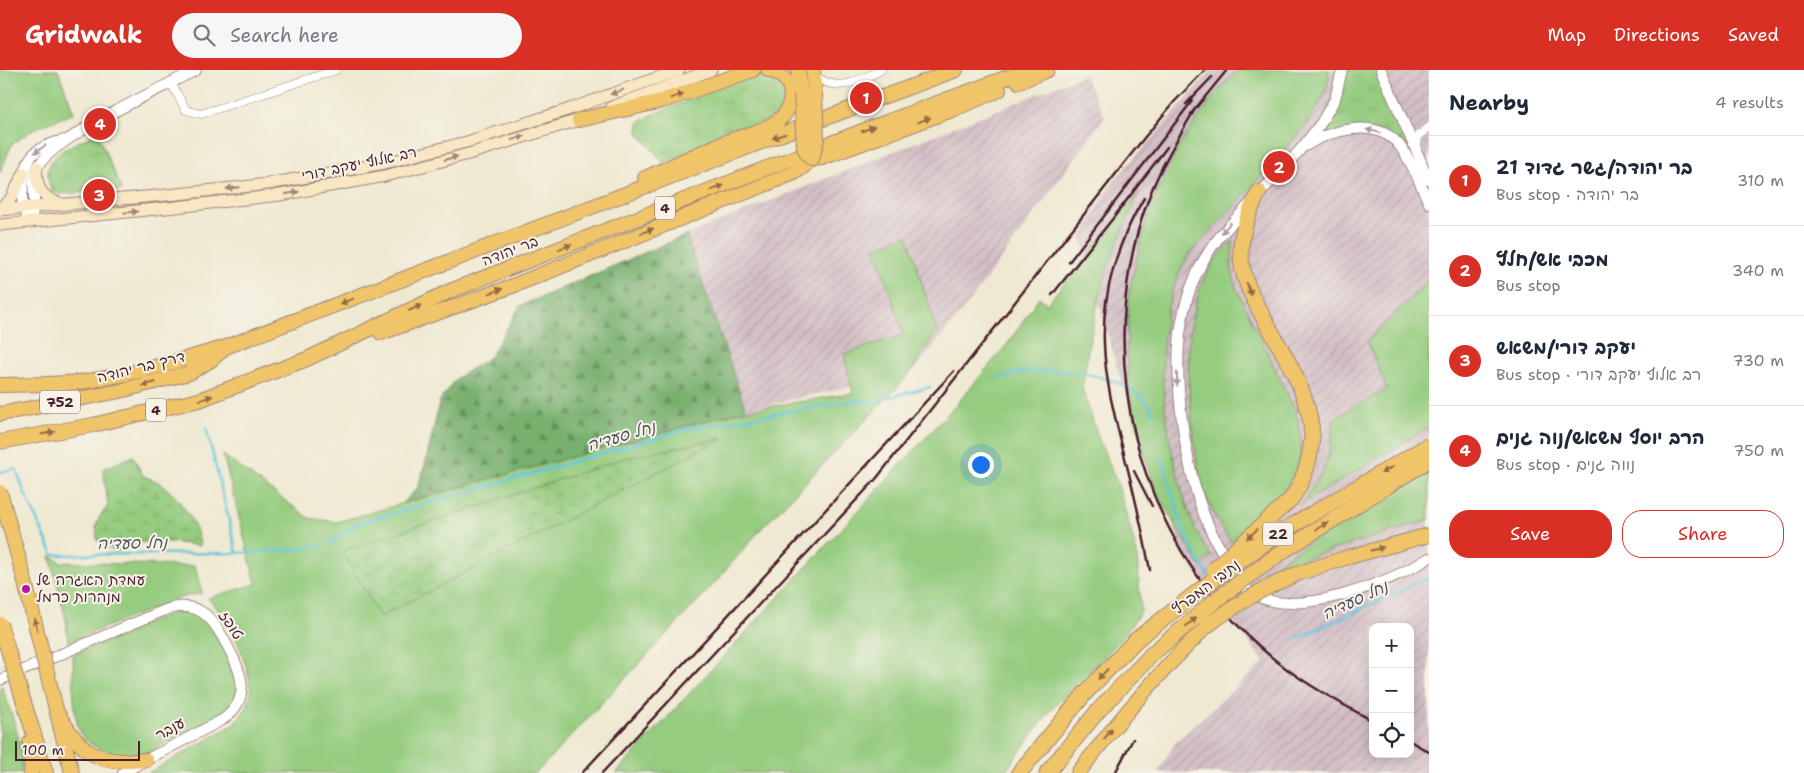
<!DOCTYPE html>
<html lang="en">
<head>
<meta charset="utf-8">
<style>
	body { margin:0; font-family:"Shantell Sans","Playpen Sans Hebrew",sans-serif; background:#f6f6f7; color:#1f2937 }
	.controls { position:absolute; right:15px; bottom:15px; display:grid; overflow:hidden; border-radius:10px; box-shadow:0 2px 12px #0003 }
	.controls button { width:45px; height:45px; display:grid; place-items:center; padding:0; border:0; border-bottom:1px solid #e0e1e3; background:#fff; color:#1f2937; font:25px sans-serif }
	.scale { position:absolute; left:15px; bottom:12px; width:125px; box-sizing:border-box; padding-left:5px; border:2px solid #4a1f2b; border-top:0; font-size:14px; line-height:18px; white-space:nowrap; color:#4a1f2b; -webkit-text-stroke:4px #f7f3e8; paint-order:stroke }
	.you { position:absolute; left:980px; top:394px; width:18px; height:18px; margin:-12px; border:4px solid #fff; border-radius:50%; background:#1a73e8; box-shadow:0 0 0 8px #1a73e833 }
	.badge { display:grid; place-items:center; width:32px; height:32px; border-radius:50%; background:#d93025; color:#fff; font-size:16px; font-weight:700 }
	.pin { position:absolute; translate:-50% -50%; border:2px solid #fff; box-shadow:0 1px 5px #0006 }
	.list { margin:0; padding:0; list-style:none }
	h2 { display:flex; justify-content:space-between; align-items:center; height:65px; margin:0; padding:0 20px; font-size:21px }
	h2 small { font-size:16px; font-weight:400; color:#747a83 }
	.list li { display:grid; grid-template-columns:32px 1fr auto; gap:15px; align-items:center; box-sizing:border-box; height:90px; padding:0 20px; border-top:1px solid #e0e1e3 }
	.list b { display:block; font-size:19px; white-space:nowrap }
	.list p { margin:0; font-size:16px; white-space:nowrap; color:#747a83 }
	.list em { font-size:16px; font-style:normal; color:#747a83 }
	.actions { display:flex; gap:10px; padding:15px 20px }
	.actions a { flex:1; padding:11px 0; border:1px solid #d93025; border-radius:20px; text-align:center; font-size:18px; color:#d93025 }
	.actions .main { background:#d93025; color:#fff }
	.icon { flex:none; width:28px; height:28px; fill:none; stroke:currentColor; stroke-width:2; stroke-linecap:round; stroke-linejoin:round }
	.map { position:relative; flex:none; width:1429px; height:703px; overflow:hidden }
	header { display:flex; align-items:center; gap:30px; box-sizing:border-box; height:70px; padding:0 25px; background:#d93025; color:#fff }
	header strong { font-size:24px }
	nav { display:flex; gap:28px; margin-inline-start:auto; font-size:18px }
	.search { width:350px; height:45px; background:#f6f6f7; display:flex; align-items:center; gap:12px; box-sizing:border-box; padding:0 18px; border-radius:28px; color:#747a83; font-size:19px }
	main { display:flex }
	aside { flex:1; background:#fff }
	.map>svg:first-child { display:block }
	.industrial { fill:url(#industrial-furrows); fill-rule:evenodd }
	.grass { fill:#95cc7f; stroke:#707655 }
	.forest { fill:url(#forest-firs); stroke:#61684c }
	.wetland { fill:url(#wetland-marsh); stroke:#707655 }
	.park { fill:url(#park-tufts); stroke:#707655 }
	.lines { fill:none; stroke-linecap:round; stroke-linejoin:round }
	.stream { stroke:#5fc5db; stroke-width:2.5 }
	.minor-casing { stroke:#9c847e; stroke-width:9 }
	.tertiary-casing { stroke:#9c847e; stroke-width:12 }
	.secondary-casing { stroke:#9c847e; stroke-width:13 }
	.trunk-casing { stroke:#9c847e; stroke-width:16 }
	.motorway-casing { stroke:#9c847e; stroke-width:17 }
	.minor { stroke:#fff; stroke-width:8 }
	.tertiary { stroke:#fff; stroke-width:10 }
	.secondary { stroke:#f9e7c3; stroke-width:11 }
	.trunk { stroke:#f0c469; stroke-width:14 }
	.motorway { stroke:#f0c469; stroke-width:15 }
	.rail { stroke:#4a1f2b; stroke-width:2.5 }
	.trunk-bridge-casing { stroke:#9c847e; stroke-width:16; stroke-linecap:butt }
	.motorway-bridge-casing { stroke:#9c847e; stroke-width:17; stroke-linecap:butt }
	.trunk-bridge { stroke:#f0c469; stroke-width:14 }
	.motorway-bridge { stroke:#f0c469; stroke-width:15 }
	.oneway { fill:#a28377 }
	.oneway2 { fill:#956947 }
	.oneway3 { fill:#ae9aa0 }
	.poi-dot { fill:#b5179e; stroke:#f7f3e8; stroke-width:2 }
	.labels { text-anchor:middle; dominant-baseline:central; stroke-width:4; stroke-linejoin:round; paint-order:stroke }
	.shield { fill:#f7f3e8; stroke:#7e5f64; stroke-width:1 }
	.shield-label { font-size:14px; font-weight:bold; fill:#4a1f2b }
	.street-label { font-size:15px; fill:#4a1f2b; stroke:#f7f3e8 }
	.poi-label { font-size:15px; fill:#4a1f2b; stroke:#f7f3e8; text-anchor:start }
	.water-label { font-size:16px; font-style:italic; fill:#505160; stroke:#f7f3e8 }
</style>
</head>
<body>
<header>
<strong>Gridwalk</strong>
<div class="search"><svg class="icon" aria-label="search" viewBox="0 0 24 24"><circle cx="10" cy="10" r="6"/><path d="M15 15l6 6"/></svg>Search here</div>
<nav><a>Map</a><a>Directions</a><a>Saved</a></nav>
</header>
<main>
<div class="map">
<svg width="1429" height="703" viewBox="0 0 1429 703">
	<defs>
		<pattern id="industrial-furrows" width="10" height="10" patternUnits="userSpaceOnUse" patternTransform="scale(1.25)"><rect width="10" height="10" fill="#d2bec5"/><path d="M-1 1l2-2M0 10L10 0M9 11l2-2" fill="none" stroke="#b6a3a9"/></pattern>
		<pattern id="forest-firs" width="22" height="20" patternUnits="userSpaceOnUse" patternTransform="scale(1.25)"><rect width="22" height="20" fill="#78b06e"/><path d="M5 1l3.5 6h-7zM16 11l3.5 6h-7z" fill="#648f5b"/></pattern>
		<pattern id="wetland-marsh" width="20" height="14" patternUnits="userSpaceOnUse" patternTransform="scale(1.25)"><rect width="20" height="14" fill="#95cc7f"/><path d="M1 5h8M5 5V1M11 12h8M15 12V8" fill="none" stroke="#82af6e"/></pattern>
		<pattern id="park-tufts" width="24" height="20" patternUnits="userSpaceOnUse" patternTransform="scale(1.25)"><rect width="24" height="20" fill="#95cc7f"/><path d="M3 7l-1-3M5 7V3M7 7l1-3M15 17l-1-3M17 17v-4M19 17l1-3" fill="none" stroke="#82af6e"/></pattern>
	</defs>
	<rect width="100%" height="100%" fill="#f7f3e8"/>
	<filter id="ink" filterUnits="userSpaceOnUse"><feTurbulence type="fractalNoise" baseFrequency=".02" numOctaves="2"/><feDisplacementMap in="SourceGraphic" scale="10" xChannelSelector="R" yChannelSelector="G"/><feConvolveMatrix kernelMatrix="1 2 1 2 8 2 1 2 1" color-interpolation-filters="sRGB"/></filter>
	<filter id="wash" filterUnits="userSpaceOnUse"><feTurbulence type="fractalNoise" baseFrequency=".0096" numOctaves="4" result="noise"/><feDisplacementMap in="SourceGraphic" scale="20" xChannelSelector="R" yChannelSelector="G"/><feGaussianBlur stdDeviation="1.12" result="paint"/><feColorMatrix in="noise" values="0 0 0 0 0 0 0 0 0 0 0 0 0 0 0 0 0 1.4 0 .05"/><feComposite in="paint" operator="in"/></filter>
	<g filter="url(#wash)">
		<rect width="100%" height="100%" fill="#efe9d1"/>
		<path class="industrial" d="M1212,0h217v703h-272l19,-31 88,-80 -80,-106 -65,-182 -38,-136 29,-52zM1373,557h37v127h-37z
			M1084,5l21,42 -140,191 -54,65 -165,37 -60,-175z"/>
		<path class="grass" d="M0,0h58l16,43 -40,16 -22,15 -12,29z
			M1238,0h91v2c-1,5 -1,10 -2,15 -6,20 -22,38 -35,54 -25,30 -52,58 -79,87 -7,8 -15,15 -21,23 -50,68 -27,202 2,275 5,11 11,20 17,30l-11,10 -43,-73 -11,-33 -17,-65 -2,-45 2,-57 9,-40 11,-42 15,-34 16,-32 16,-24 17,-24z
			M1139,122l-30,71 -9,30 -12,57 -6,38 18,54 18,43 19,68 4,59 -23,31 -68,68 -46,62h-388l340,-368 53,-63 30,-45 8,7z
			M907,165l30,96 -30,46 -145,151 -50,58 -176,187h-387l84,-48 13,-16 5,-17 -4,-23 -9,-26 -12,-23 -18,-22 48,-14 -33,-129 86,63 28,4 252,-71 153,-40 111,-18 -9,-39 60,-19 -29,-87z
			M1233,171l-2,25 5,22 60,124 5,27 -1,20 -6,16 -10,15 -53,52c-12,-18 -23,-36 -29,-58 -5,-18 -7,-38 -9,-56 -7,-56 -10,-118 21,-167 5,-7 13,-13 19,-20z
			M1429,211v146l-129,78c25,-31 31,-46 33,-86l54,-30 -20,-48z
			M1429,395v55l-127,39 -52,22z
			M50,486l11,6 134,4 7,27 -22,5 -112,44 -2,-22z
			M178,542c21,0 32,12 41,29 9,17 23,36 16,56 -3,6 -7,12 -12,15 -17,14 -40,23 -60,33 -6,3 -14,9 -20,10 -17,3 -49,-4 -60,-18 -12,-16 -9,-62 -10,-82l94,-40z
			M2,616c9,28 22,57 20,87h-22v-86z"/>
		<path class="forest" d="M686,165l60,175 -344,93 15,-14 9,-28 14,-61 17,-22 33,-21 30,-51z"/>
		<path class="wetland" d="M723,368l-343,179 -38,-66 283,-93z
			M133,386l10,20c5,2 13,4 18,8 17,12 38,41 39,62 -26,-4 -61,-10 -84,6l-19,-12 -1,-14 4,-10 8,-10 -5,-37z"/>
		<path class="park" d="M1345,0h32l45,98 -37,-37 -67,4z
			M761,2l4,1 23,17 -7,24 -117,49 -26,-30 1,-11 13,-7 90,-37z
			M97,63l25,57 -64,4 -6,-2c-16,-38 17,-44 45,-59z"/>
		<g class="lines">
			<path class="stream" d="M997,308c11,-2 23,-6 34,-7 37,-2 105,4 122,42
				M206,357l31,126
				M1162,387c11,43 21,83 47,119
				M0,402l16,-3 10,27 27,59 184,-2 62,-4 22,-4
				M329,474l30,-21 332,-95 167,-28 12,2 60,-15
				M1291,571l138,-63"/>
		</g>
	</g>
	<g filter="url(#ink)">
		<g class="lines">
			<defs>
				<path id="minor" d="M814,5c23,19 45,6 67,-5
					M171,13l15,27 15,4 135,-44
					M1417,79l1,-13 11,-9"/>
				<path id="tertiary" d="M1342,0l-7,29 -14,24 -21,27 -80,86c-48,60 -47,132 -35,205 7,41 17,79 39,114 8,12 15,28 26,37 42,30 141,-10 179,-34
					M1381,0l48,110
					M1305,76c25,-16 71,-29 94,-1 13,16 21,39 30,58
					M26,144c-5,-9 -4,-17 -3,-27 2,-31 11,-40 41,-47
					M30,151c1,-4 4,-10 4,-15 1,-12 -3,-25 3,-38 15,-30 125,-80 159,-98
					M0,610l165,-70c36,-12 50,11 64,39 14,26 22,51 -7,71l-76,40
					M123,703l21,-12"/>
				<path id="secondary" d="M612,37l99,-37
					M37,97c-2,18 4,32 23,36
					M0,138l10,-8 14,-27
					M0,140l178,-16 90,-10 117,-21 85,-22 100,-32 109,-39
					M0,155l176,-18 104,-12 105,-19 87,-23 113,-35"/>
				<path id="trunk" d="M798,0l3,24
					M813,0l2,23
					M1019,12l28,-12
					M579,50l83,-19 91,-31
					M645,108c27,-12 54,-25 81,-36 18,-7 42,-11 56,-25 7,-6 10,-19 8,-28 -2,-10 -13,-17 -22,-19
					M381,263l134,-48 279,-112 6,-4 12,-10 10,-1 130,-48 47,-20
					M0,315c30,-1 59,0 88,-4 46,-7 91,-20 135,-33l567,-217 166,-61
					M0,344l120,-23 69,-18 22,-13 10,-9
					M0,372l93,-17 106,-25 108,-41 143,-68 415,-161 162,-60
					M1297,504l48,-16 84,-23
					M51,619l21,84
					M22,626l24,77
					M57,642c25,42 39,53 89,48
					M30,672l2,17 -1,14
					M1078,703c40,-52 81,-101 128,-146"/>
				<path id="motorway" d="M1259,122c-10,19 -19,41 -18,62 0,22 11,42 21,61 21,39 49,78 50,123
					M1019,703l68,-82 50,-52
					M1047,703l51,-62 55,-58"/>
			</defs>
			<use href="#minor" class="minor-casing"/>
			<use href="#tertiary" class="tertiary-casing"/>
			<use href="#secondary" class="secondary-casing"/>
			<use href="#trunk" class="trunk-casing"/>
			<use href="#motorway" class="motorway-casing"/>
			<use href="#minor" class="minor"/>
			<use href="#tertiary" class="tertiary"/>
			<use href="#secondary" class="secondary"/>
			<use href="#trunk" class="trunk"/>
			<use href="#motorway" class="motorway"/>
			<path class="rail" d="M1186,34l26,-27
				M1195,39c-17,29 -35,58 -47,91 -57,155 -12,335 111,446 33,31 74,53 114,75
				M1191,44l36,-44
				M1144,128c-26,43 -42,94 -40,145 1,39 12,78 21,115 10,38 18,75 25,112
				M1069,192l123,-161
				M1052,225l62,-78 53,-70
				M1134,401l18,35
				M1410,671l19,11
				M582,703l372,-402
				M602,703l274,-294 268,-341 31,-37 30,-31
				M1115,703l18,-34"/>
			<defs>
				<path id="trunk-bridge" d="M801,24l3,53 3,7 5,5 5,-20 -2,-46
					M0,422l23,82 28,115
					M0,554l22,72
					M1206,557c28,-22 57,-39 91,-53"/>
				<path id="motorway-bridge" d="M1214,499l77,-70c14,-19 19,-39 21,-61
					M1137,569l85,-66 56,-39 151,-89
					M1153,583l68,-57 65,-47 143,-89"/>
			</defs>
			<use href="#trunk-bridge" class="trunk-bridge-casing"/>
			<use href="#motorway-bridge" class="motorway-bridge-casing"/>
			<use href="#trunk-bridge" class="trunk-bridge"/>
			<use href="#motorway-bridge" class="motorway-bridge"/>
		</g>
		<defs><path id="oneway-solid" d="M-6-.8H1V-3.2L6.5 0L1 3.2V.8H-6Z" transform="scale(1.25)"/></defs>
		<g class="oneway">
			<use href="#oneway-solid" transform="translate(617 22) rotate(160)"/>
			<use href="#oneway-solid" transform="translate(518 68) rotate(-17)"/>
			<use href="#oneway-solid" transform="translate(451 88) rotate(-15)"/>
			<use href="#oneway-solid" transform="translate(233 118) rotate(173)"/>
			<use href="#oneway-solid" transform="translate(292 123) rotate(-10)"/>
			<use href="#oneway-solid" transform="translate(131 142) rotate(-5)"/>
		</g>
		<g class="oneway2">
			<use href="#oneway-solid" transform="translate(677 26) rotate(-19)"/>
			<use href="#oneway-solid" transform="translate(924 50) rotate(-21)"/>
			<use href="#oneway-solid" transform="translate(868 59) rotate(-21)"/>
			<use href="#oneway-solid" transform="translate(779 66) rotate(159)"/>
			<use href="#oneway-solid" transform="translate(717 118) rotate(-21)"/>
			<use href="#oneway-solid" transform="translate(647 161) rotate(-22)"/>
			<use href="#oneway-solid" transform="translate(565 177) rotate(-21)"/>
			<use href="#oneway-solid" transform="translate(1249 219) rotate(69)"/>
			<use href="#oneway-solid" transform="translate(496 221) rotate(-20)"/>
			<use href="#oneway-solid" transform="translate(347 231) rotate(159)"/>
			<use href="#oneway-solid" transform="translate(415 238) rotate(-25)"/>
			<use href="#oneway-solid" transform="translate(149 314) rotate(165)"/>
			<use href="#oneway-solid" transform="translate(206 328) rotate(-20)"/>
			<use href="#oneway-solid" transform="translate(48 363) rotate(-11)"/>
			<use href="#oneway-solid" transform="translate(1387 400) rotate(150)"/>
			<use href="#oneway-solid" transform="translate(1322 456) rotate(-32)"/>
			<use href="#oneway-solid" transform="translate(1252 464) rotate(138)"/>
			<use href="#oneway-solid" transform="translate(1377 479) rotate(-14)"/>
			<use href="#oneway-solid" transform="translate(1191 552) rotate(-40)"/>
			<use href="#oneway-solid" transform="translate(36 555) rotate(-104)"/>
			<use href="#oneway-solid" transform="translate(1103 604) rotate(133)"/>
			<use href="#oneway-solid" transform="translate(1108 664) rotate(-51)"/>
		</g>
		<g class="oneway3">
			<use href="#oneway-solid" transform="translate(1373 61) rotate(-167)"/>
			<use href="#oneway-solid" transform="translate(40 79) rotate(145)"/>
			<use href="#oneway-solid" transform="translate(1226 158) rotate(130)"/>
			<use href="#oneway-solid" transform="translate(1177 309) rotate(89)"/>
		</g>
	</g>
	<circle class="poi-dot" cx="26" cy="519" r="5"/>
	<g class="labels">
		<g class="shield">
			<rect x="655" y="126.5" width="20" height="23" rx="4"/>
			<rect x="40" y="320.5" width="40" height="23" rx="4"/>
			<rect x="146" y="328.5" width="20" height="23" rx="4"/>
			<rect x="1263" y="452.5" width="30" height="23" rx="4"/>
		</g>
		<g class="shield-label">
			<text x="665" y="138">4</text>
			<text x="60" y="332">752</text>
			<text x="156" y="340">4</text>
			<text x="1278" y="464">22</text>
		</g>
		<g class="street-label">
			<text transform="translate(359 94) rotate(-12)">רב אלוף יעקב דורי</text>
			<text transform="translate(510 181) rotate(-21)">בר יהודה</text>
			<text transform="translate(141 297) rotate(-14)">דרך בר יהודה</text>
			<text transform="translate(1206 517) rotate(-37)">נתיבי המפרץ</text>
			<text transform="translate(231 555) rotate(57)">טופז</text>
			<text transform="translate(170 659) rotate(-29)">ענבר</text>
		</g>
		<g class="poi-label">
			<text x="36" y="510">עמדת האגרה של<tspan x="36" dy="17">מנהרות כרמל</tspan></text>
		</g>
		<g class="water-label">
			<text transform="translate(621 366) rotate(-16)">נחל סעדיה</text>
			<text transform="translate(132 473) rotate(-1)">נחל סעדיה</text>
			<text transform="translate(1355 530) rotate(-25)">נחל סעדיה</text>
		</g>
	</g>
</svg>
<div class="controls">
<button>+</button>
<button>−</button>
<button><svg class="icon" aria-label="locate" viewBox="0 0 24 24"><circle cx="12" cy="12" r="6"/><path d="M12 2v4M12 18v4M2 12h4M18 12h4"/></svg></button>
</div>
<div class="scale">100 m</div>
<div class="you"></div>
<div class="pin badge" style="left:866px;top:28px">1</div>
<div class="pin badge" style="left:1279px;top:97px">2</div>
<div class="pin badge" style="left:99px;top:125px">3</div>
<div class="pin badge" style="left:100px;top:54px">4</div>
</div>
<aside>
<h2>Nearby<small>4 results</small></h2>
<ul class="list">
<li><span class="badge">1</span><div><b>בר יהודה/גשר גדוד 21</b><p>Bus stop · בר יהודה</p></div><em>310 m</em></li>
<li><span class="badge">2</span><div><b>מכבי אש/חלץ</b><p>Bus stop</p></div><em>340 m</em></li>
<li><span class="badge">3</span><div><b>יעקב דורי/משאש</b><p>Bus stop · רב אלוף יעקב דורי</p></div><em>730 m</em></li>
<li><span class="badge">4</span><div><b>הרב יוסף משאש/נוה גנים</b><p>Bus stop · נווה גנים</p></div><em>750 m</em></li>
</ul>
<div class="actions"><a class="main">Save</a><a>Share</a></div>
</aside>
</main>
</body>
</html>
